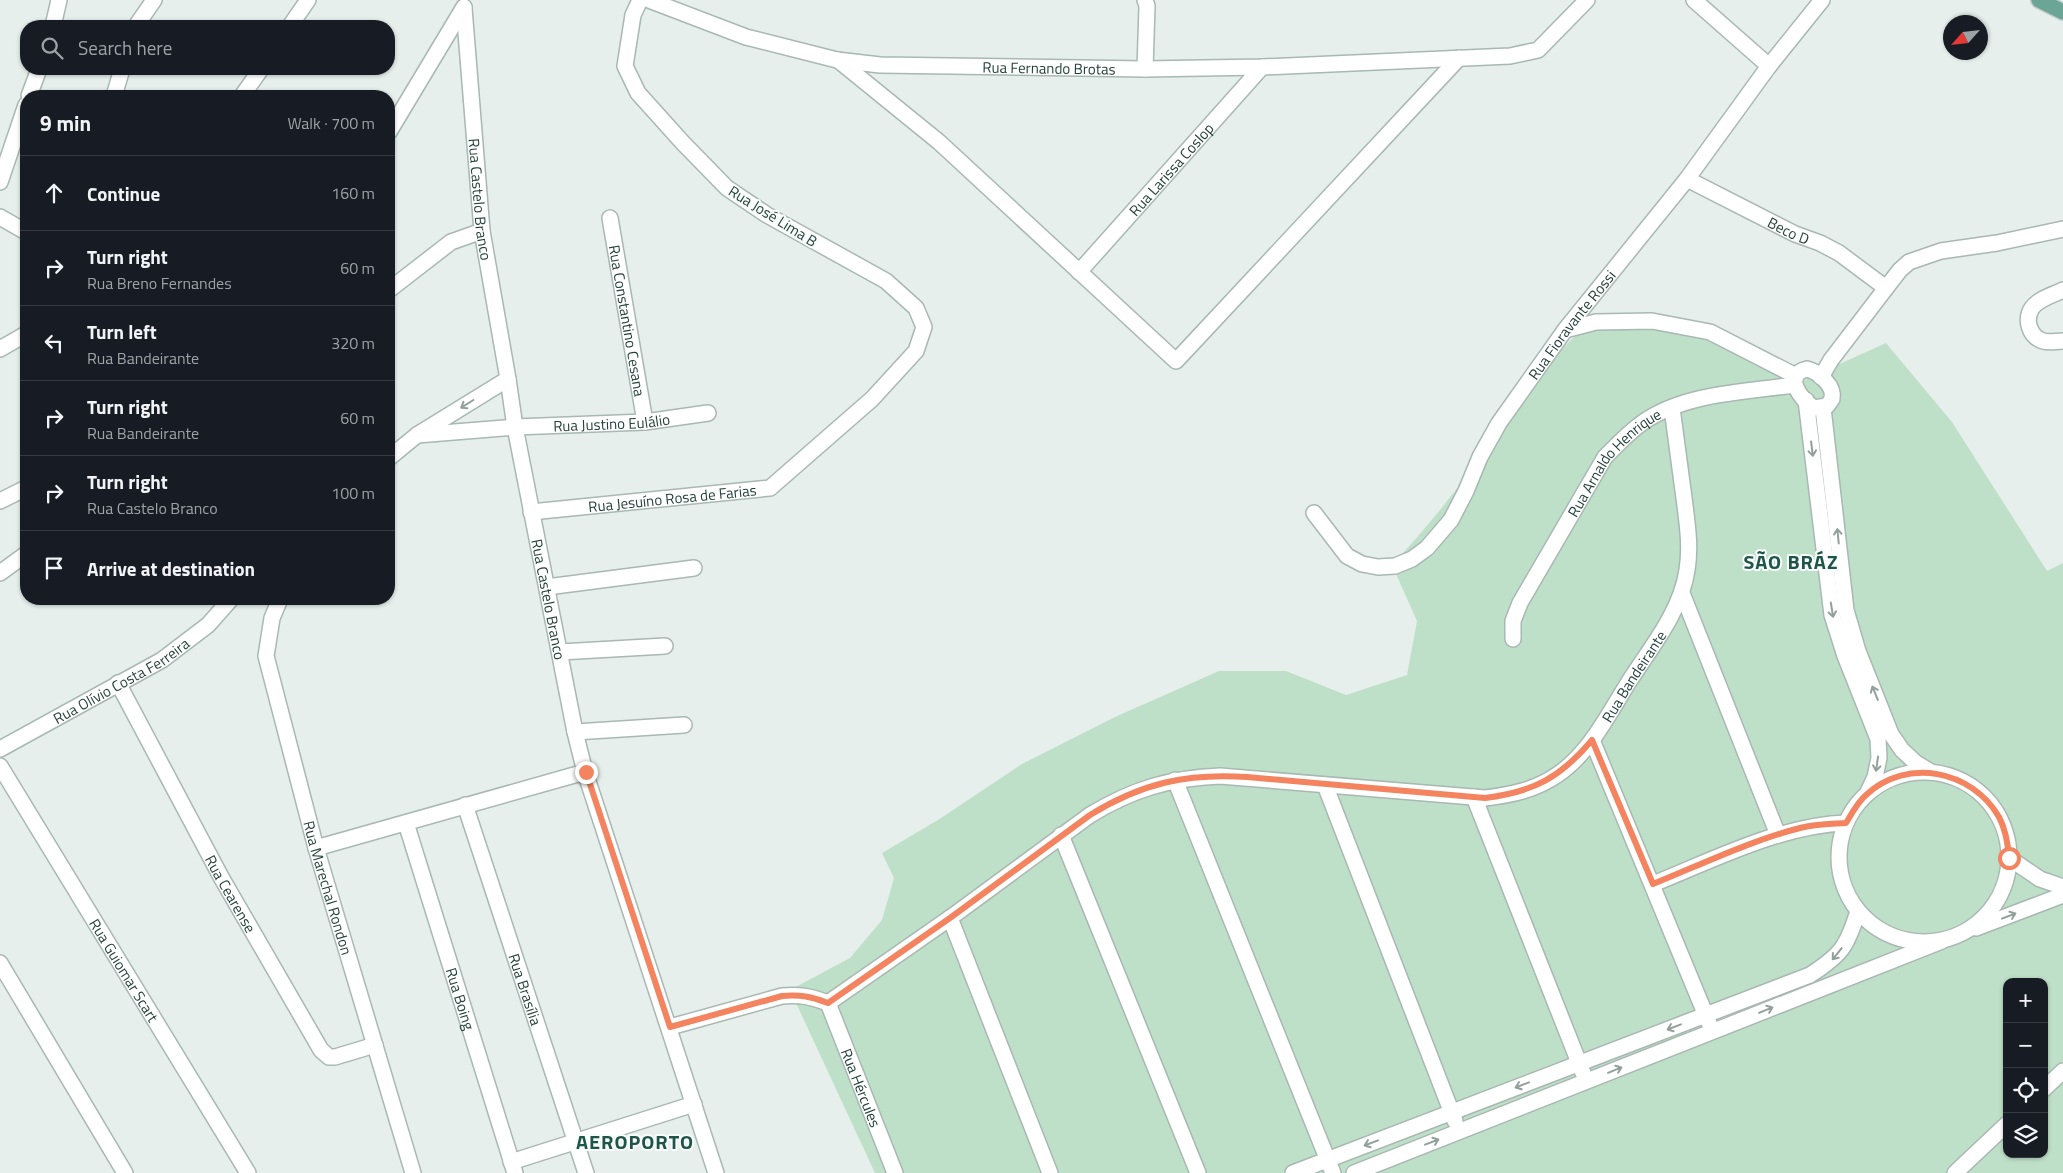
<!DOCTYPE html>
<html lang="en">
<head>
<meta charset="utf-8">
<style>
	body { margin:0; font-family:"Titillium Web",sans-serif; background:#242831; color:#f1f3f6 }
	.controls { position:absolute; right:15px; bottom:15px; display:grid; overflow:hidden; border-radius:10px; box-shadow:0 1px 4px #0004 }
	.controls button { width:45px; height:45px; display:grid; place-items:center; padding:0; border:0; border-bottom:1px solid #363941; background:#171b24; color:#f1f3f6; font:25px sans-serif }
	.compass { position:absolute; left:1943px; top:15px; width:45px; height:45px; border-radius:50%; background:#171b24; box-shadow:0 1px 4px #0004; rotate:243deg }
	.stop { position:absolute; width:15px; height:15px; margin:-11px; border:4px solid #f4845f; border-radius:50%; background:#fff }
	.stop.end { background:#f4845f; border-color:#fff; box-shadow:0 1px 5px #0008 }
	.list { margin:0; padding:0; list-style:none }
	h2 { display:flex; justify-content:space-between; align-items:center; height:65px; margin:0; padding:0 20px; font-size:21px }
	h2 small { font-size:16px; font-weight:400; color:#9ea1a6 }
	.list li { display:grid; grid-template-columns:32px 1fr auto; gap:15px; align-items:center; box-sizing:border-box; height:75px; padding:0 20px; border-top:1px solid #363941 }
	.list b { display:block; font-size:19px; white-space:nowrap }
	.list p { margin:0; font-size:16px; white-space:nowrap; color:#9ea1a6 }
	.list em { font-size:16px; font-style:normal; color:#9ea1a6 }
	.icon { flex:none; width:28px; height:28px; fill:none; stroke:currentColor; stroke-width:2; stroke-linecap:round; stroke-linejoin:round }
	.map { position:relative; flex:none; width:2063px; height:1173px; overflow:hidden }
	.search { position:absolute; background:#171b24; box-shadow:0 1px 4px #0004; left:20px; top:20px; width:375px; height:55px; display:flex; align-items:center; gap:12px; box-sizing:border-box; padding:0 18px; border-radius:20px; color:#9ea1a6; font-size:19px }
	.panel { position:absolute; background:#171b24; box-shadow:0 1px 4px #0004; left:20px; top:90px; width:375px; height:515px; border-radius:20px }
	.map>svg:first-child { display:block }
	.green { fill:#bfe0c8; fill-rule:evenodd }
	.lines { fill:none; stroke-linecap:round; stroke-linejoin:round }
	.minor-casing { stroke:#a8b8b2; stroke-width:18 }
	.major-casing { stroke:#c2cac8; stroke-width:18 }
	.minor { stroke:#fff; stroke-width:15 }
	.major { stroke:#6aa596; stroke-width:15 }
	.oneway { stroke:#92a09c }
	.route { stroke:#f4845f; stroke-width:6 }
	.labels { text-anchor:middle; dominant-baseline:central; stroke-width:4; stroke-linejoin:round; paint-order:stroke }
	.street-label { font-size:15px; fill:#24423a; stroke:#f7fbf9 }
	.district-label { font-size:20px; font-weight:bold; letter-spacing:1px; fill:#1f5548; stroke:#f7fbf9 }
</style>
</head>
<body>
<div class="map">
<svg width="2063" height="1173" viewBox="0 0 2063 1173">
	<rect width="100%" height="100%" fill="#e6efeb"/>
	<path class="green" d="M1599,324l92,4 113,52 82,-37 66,79 95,149 16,-8v610h-1188l-85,-183 60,-32 32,-38 12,-42 -12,-25 56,-33 84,-56 93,-47 104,-46h67l60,24 61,-20 10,-54 -25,-56c62,-66 113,-141 167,-213l16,-16zM2007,982h37v172h-37z"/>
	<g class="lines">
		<defs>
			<g id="minor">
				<path id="s1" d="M649,0l97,37 91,23 43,5 265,4 117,-2 248,-11 28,-6 49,-50"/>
				<path d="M1694,0l75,66"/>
				<path id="s2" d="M464,8l18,223 26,148 7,48 60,305 10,40 131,401"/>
				<path d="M53,26l6,-26"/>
				<path d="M136,26l18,-26"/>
				<path d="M290,26l18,-26"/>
				<path d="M838,60l101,82 237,219 283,-303"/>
				<path d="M1145,69l2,-63 -2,-6"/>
				<path d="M29,96l10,-27"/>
				<path d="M114,96l8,-27"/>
				<path d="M242,96l19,-27"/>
				<path d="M389,132l75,-125"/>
				<path id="s3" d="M1687,179l108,55 25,9 19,10 47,35"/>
				<path d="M0,182l26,-77"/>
				<path d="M0,217l26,15"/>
				<path id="s4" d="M610,218l35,204"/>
				<path id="s5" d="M1079,272l183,-205"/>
				<path d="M389,290l62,-48 31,-11"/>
				<path d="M2063,290c-10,5 -25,9 -31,18 -8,12 -2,29 11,33 7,2 13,0 20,0"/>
				<path d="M1565,330l31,-8 56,-1 58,11 86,44"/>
				<path d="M0,349l26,-15"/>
				<path d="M1807,369c12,3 28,17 25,30l-5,7 -13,2c-13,-8 -32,-33 -7,-39z"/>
				<path d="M1821,377l10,-17 55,-72 14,-18 9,-8 32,-11 56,-8 66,-14"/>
				<path d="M1806,400l26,215 13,41 33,83 1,19 -4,19 -7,15"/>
				<path d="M1823,408l23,202 12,41 33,83 11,16 14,13 15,9"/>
				<path id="s6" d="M417,435l98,-8 130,-5 63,-9"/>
				<path d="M389,458l28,-23 91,-56"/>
				<path d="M0,501l26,-13"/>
				<path id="s7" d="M531,512l239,-24 102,-89 44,-48 8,-24 -8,-19 -30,-27 -119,-66 -40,-27 -44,-45 -45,-50 -13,-27 8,-51 7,-15"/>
				<path id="s8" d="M1314,513l33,43 15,8 16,3 17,-1 17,-7 15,-11 24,-28 15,-29 14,-34 19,-34 66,-93 122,-151 82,-113 53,-66"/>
				<path d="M0,573l26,-19"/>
				<path d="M547,587l147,-19"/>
				<path d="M1682,593l96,242"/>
				<path id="s9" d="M280,599l-8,19 -6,38 50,192 97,325"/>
				<path id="s10" d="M1513,639v-18l7,-18 85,-146c12,-12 23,-24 37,-34 42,-30 103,-31 152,-38"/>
				<path d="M560,652l105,-6"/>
				<path id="s11" d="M118,683l103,194 100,173 8,7h6l40,-12"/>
				<path d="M575,732l109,-7"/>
				<path d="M1592,740l117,283"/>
				<path id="s12" d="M0,749l162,-89 46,-35 23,-26"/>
				<path id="s13" d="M0,766l248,407"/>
				<circle cx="1924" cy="857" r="85"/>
				<path d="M1175,780l158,393"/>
				<path d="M1325,785l130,336"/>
				<path d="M1474,797l109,276"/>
				<path id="s14" d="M465,805l121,368"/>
				<path id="s15" d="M406,823l109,350"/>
				<path d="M1061,835l137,338"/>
				<path d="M316,848l269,-76"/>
				<path d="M2009,858l31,21 23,8"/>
				<path d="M1653,884c60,-24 128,-59 193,-61"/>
				<path d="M950,918l100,255"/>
				<path d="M1976,928l87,-33"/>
				<path d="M0,963l125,210"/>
				<path id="s16" d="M828,1003l122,-85 140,-103c43,-26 80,-37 130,-39l265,22c26,-3 50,-8 72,-23 33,-22 52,-62 73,-95 22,-34 51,-69 57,-110 4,-24 0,-48 -3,-72 -4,-30 -8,-60 -12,-90"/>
				<path id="s17" d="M828,1003l67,170"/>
				<path d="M670,1027l112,-31c18,-2 30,1 46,7"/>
				<path d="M2044,1089l19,-18"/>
				<path d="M511,1162l183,-58"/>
				<path d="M1293,1173l517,-198c31,-20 37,-28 48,-64"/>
				<path d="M1354,1173l588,-232"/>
				<path d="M1955,1173l52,-49"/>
			</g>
			<path id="major" d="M2039,0l24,12"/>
		</defs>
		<use href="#minor" class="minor-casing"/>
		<use href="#major" class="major-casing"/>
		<use href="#minor" class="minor"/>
		<use href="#major" class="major"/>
	</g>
	<defs><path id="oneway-shaft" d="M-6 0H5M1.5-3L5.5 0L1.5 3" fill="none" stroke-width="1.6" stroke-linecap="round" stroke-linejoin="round" transform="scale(1.25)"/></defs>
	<g class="oneway">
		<use href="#oneway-shaft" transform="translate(467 404) rotate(148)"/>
		<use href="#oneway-shaft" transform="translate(1812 449) rotate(83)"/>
		<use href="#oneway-shaft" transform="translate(1838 536) rotate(-96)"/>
		<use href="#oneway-shaft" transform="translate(1832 610) rotate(81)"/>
		<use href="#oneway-shaft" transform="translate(1875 693) rotate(-112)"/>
		<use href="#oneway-shaft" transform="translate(1877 764) rotate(98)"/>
		<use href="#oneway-shaft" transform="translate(2009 916) rotate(-21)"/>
		<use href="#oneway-shaft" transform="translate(1837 954) rotate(129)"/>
		<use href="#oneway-shaft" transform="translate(1766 1010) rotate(-22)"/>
		<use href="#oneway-shaft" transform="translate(1674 1027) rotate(159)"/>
		<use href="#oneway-shaft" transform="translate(1615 1070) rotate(-22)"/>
		<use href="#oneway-shaft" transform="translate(1522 1085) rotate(159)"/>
		<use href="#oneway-shaft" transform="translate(1432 1142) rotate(-21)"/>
		<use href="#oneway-shaft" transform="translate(1371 1143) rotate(159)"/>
	</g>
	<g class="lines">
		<path class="route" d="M586,772l84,255 112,-31c18,-2 30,1 46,7l122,-85 140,-103c52,-32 97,-42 157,-38l238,21c49,-6 76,-21 107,-58l61,144c47,-19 99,-44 147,-56 15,-4 31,-4 46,-5 6,-10 11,-20 20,-28 40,-38 106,-25 133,22 7,13 9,27 10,41"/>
	</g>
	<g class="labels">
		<g class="street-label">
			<text stroke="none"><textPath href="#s1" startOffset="410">Rua Fernando Brotas</textPath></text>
			<text stroke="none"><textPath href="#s5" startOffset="138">Rua Larissa Coslop</textPath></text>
			<text stroke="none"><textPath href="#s2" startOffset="192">Rua Castelo Branco</textPath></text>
			<text transform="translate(773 216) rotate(32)">Rua José Lima B</text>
			<text stroke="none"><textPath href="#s3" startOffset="114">Beco D</textPath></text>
			<text stroke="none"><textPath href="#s4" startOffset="104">Rua Constantino Cesana</textPath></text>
			<text stroke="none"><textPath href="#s8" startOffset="409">Rua Fioravante Rossi</textPath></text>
			<text stroke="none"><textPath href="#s6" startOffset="195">Rua Justino Eulálio</textPath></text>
			<text stroke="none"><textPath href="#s10" startOffset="208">Rua Arnaldo Henrique</textPath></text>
			<text stroke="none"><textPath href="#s7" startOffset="142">Rua Jesuíno Rosa de Farias</textPath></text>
			<text stroke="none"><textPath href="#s2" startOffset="598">Rua Castelo Branco</textPath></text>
			<text stroke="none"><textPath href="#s16" startOffset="928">Rua Bandeirante</textPath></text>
			<text stroke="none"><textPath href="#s12" startOffset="139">Rua Olívio Costa Ferreira</textPath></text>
			<text stroke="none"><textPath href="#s9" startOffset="299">Rua Marechal Rondon</textPath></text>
			<text stroke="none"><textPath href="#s11" startOffset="239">Rua Cearense</textPath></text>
			<text stroke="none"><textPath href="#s13" startOffset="239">Rua Guiomar Scart</textPath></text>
			<text stroke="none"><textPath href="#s14" startOffset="194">Rua Brasília</textPath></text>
			<text stroke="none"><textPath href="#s15" startOffset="184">Rua Boing</textPath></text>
			<text stroke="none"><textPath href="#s17" startOffset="91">Rua Hércules</textPath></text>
		</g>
		<g class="district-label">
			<text x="1791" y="561">SÃO BRÁZ</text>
			<text x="635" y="1141">AEROPORTO</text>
		</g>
	</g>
</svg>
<div class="controls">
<button>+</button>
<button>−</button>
<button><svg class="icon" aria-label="locate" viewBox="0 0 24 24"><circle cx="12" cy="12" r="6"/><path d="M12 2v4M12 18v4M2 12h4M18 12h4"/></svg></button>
<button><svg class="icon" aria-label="layers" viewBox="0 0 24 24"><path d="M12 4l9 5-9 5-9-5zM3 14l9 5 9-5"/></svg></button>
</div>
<svg class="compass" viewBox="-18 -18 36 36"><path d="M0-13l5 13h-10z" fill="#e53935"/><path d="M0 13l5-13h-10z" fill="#9ea1a6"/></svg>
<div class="stop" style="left:2009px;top:858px"></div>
<div class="stop end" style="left:586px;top:772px"></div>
<div class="search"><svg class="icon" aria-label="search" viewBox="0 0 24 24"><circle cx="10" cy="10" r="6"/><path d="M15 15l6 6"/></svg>Search here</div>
<section class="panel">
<h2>9 min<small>Walk · 700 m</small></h2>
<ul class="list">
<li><svg class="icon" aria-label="ahead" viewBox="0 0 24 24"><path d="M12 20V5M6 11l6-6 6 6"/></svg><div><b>Continue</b></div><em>160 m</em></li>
<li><svg class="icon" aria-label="right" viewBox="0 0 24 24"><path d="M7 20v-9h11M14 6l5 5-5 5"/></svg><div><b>Turn right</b><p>Rua Breno Fernandes</p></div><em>60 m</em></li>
<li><svg class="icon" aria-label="left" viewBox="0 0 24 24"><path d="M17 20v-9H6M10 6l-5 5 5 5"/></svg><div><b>Turn left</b><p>Rua Bandeirante</p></div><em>320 m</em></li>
<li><svg class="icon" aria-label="right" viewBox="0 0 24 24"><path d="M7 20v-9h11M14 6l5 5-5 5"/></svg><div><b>Turn right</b><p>Rua Bandeirante</p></div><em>60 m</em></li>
<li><svg class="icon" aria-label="right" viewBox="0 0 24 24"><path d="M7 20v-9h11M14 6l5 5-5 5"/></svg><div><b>Turn right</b><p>Rua Castelo Branco</p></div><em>100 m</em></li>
<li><svg class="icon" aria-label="arrive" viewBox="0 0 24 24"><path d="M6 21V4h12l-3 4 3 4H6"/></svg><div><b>Arrive at destination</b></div></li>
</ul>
</section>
</div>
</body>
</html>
